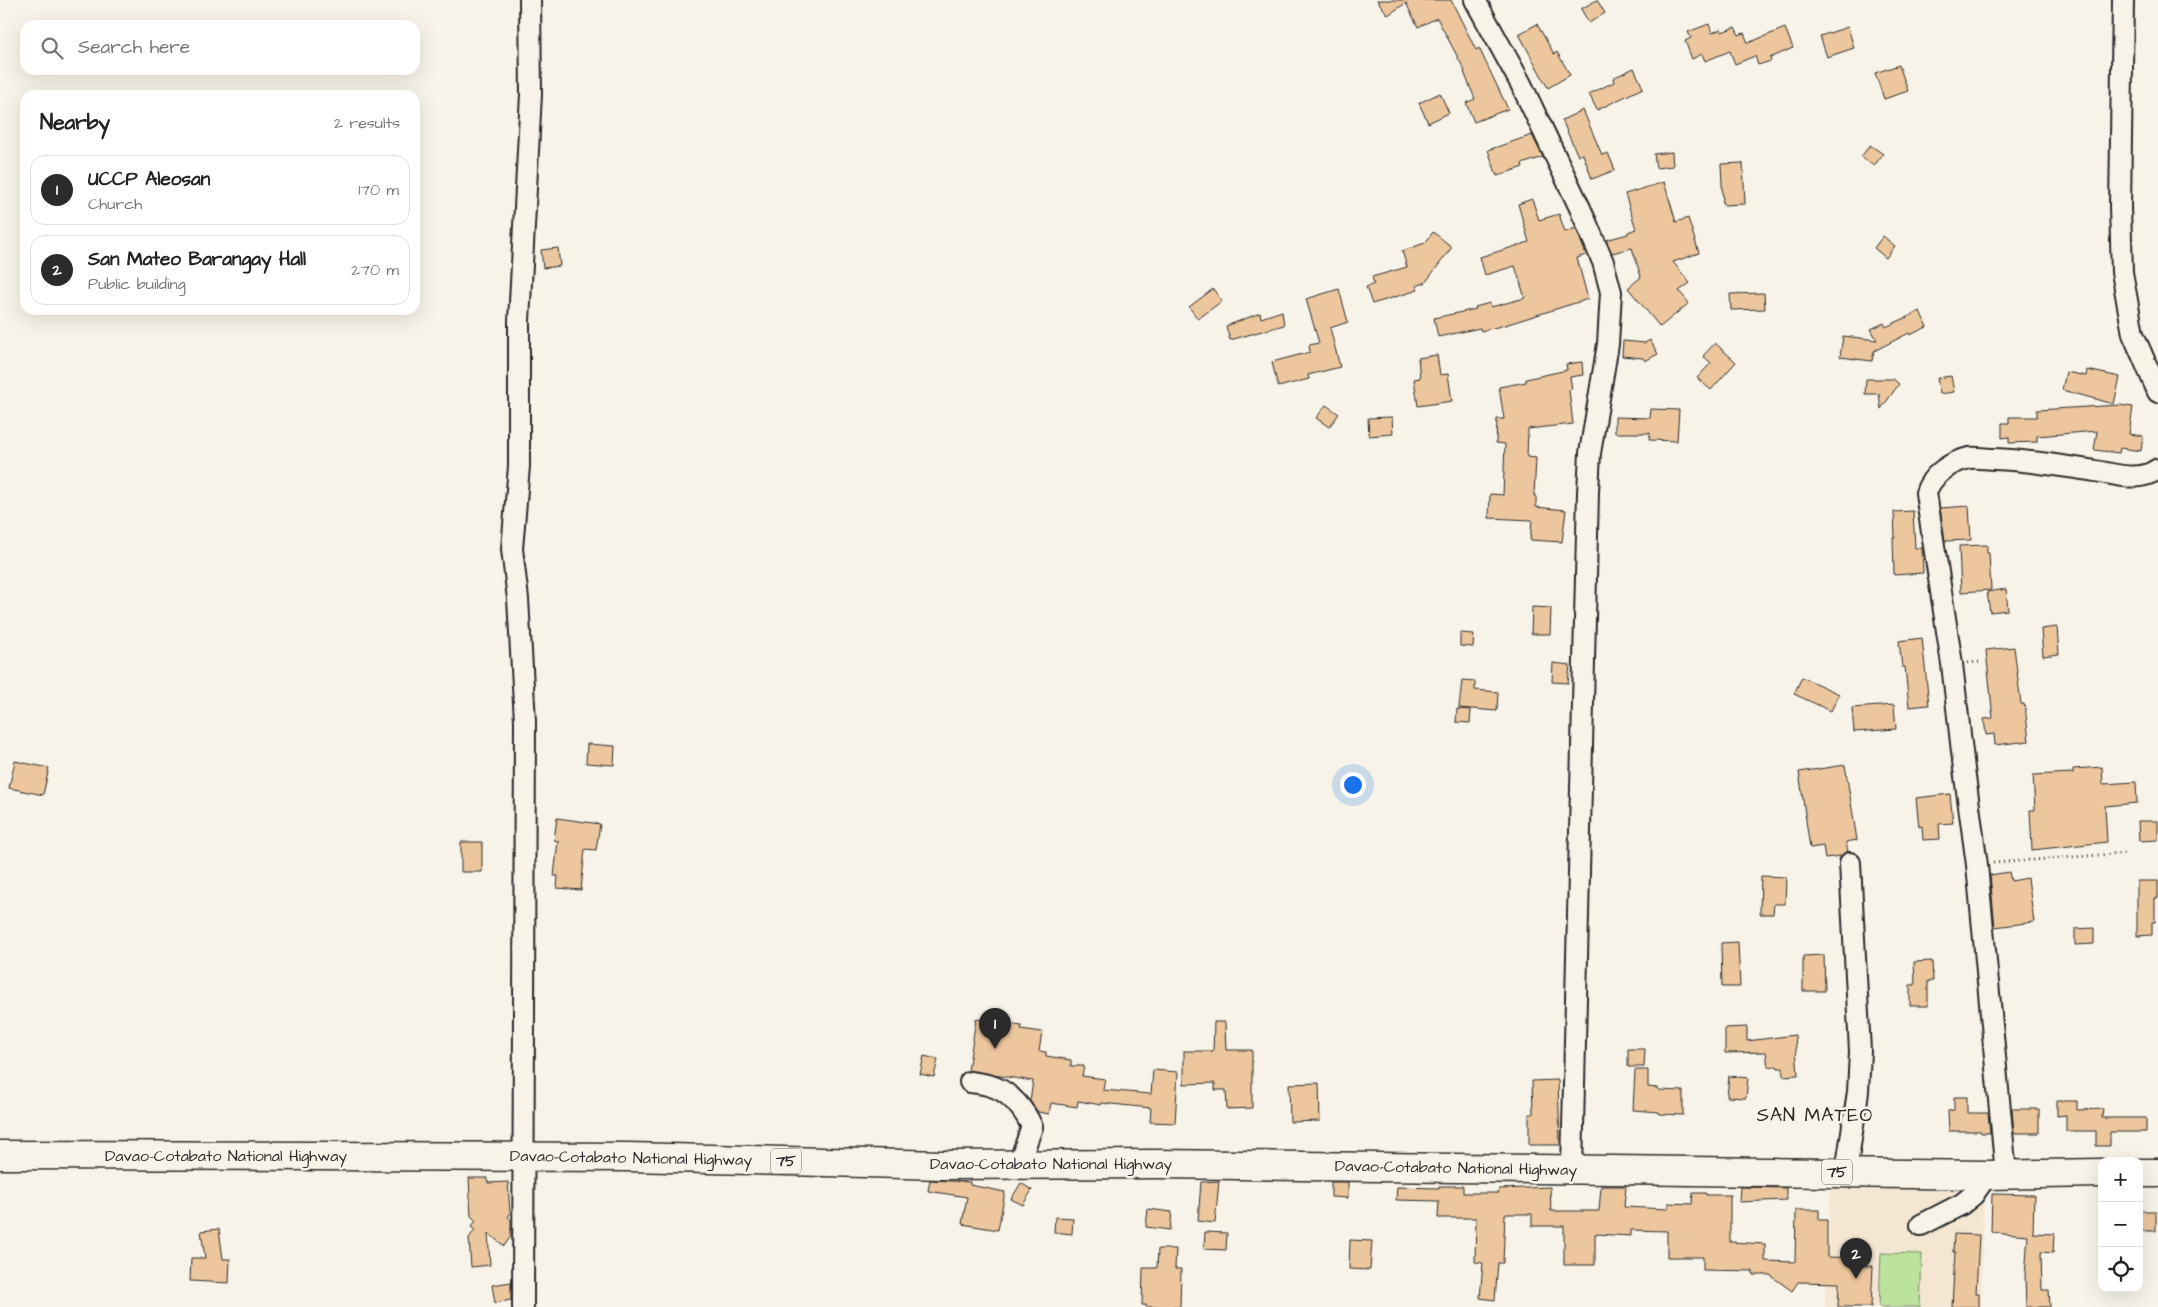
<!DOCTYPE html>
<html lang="en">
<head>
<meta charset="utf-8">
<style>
	body { margin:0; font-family:"Architects Daughter",sans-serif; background:#f6f6f6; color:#222 }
	.controls { position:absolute; right:15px; bottom:15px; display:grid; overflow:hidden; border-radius:10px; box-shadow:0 5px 20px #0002 }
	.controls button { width:45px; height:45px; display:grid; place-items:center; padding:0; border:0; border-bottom:1px solid #e0e0e0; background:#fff; color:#222; font:25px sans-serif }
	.you { position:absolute; left:1352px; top:784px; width:18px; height:18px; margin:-12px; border:4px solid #fff; border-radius:50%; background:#1a73e8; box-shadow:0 0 0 8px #1a73e833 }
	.badge { display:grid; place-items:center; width:32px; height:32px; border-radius:50%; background:#2b2b2b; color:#fff; font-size:16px; font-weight:700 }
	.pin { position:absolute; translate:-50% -41px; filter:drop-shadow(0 1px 2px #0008) }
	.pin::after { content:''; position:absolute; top:26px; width:18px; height:15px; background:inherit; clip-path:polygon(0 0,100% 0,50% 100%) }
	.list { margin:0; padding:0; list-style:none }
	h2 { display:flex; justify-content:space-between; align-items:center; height:65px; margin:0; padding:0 20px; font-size:21px }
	h2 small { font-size:16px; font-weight:400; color:#767676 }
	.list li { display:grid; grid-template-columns:32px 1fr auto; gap:15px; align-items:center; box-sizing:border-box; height:70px; margin:0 10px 10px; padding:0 10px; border:1px solid #e0e0e0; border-radius:15px }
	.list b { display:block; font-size:19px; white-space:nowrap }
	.list p { margin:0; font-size:16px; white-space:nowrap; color:#767676 }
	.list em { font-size:16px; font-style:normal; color:#767676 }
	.icon { flex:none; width:28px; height:28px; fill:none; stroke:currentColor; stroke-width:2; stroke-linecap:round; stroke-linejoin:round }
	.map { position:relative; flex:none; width:2158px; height:1307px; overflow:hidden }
	.search { position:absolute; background:#fff; box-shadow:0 5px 20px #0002; left:20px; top:20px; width:400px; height:55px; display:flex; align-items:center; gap:12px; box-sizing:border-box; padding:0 18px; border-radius:15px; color:#767676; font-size:19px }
	.panel { position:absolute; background:#fff; box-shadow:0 5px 20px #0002; left:20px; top:90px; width:400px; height:225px; border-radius:15px }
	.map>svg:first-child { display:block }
	.built { fill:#f4e6d2 }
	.green { fill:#bce39e; stroke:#748764 }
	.building { fill:#ecc69d; stroke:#2b2b2b }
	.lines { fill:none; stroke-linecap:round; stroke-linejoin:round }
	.minor-casing { stroke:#2b2b2b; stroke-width:24 }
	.highway-casing { stroke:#2b2b2b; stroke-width:31 }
	.path { stroke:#2b2b2b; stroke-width:3; stroke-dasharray:1 4; stroke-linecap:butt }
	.minor { stroke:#f7f3e8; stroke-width:20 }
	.highway { stroke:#f7f3e8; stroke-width:28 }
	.labels { text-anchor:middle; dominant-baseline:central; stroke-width:5; stroke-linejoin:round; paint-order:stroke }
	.shield { fill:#f7f3e8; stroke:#686764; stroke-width:1 }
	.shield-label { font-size:15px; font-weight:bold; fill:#2b2b2b }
	.street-label { font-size:16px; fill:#2b2b2b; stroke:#f7f3e8 }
	.quarter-label { font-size:19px; letter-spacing:1px; fill:#2b2b2b; stroke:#f7f3e8 }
</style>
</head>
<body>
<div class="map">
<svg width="2158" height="1307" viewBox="0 0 2158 1307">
	<rect width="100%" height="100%" fill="#f7f3e8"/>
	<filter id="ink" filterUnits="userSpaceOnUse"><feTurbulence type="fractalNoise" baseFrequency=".02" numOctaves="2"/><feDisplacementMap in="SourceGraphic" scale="10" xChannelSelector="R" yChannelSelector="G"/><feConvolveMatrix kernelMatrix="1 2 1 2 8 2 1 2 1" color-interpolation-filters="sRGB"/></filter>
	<g filter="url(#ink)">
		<path class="built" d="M1831,1189l153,1 -3,117h-156z"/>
		<path class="green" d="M1881,1253l41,1 -2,53h-41z"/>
		<path class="building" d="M1377,0h74l25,50 3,-2 29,61 -34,13 -8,-19 9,-4 -11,-27 1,-1 -28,-53 -19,9 -12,-24 -18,12z
			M1597,0l8,13 -16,10 -8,-14z
			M1537,24l17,30 3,-2 13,23 -22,13 -29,-54z
			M1709,24l3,9 9,-4 1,3 13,-5 4,8 5,-2 4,10 37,-15 8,20 -23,10 1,3 -13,4 -3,-9 -20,8 -5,-13 -25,10 -3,-7 -10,5 -7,-18 6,-3 -3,-6z
			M1848,27l6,21 -27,9 -7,-21z
			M1899,65l9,26 -24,8 -9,-26z
			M1634,68l9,20 -46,22 -8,-16 25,-12 -1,-4z
			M1440,93l9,20 -21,10 -9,-20z
			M1583,110l19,45 6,-2 7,17 -23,9 -9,-25 -5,2 -16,-36z
			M1532,135l11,22 -21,7 1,3 -26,9 -9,-26z
			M1870,145l13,9 -9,12 -13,-9z
			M1672,152l1,14 -17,2 -2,-14z
			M1743,163l2,41 -22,1 -2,-41z
			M1664,182l12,40 12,-4 11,35 -26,9 17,21 -11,8 10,12 -29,24 -32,-39 13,-11 -9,-29 -20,5 -6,-13 22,-6v-2l8,-3 -11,-35z
			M1532,199l7,21 20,-6 6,18 11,-4 10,27 -9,3 11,41 -83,26 -24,6 -1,-3 -42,9 -4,-19 42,-9 -1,-2 15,-4 1,4 34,-9 -10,-32 -30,9 -5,-18 49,-15 -11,-38z
			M1433,232l19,15 -27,36 -9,3 2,4 -46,14 -6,-17 8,-3 -2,-7 35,-10 -5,-16 23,-8z
			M1883,236l12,10 -9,12 -12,-10z
			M558,248l2,18 -17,2 -2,-18z
			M1213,289l9,12 -24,18 -9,-12z
			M1339,289l9,33 -18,6 10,39 -32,8 1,4 -31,8 -6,-25 38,-10 -1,-7 10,-2 -13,-44z
			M1764,293l1,16 -34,1 -1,-16z
			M1282,311l2,14 -54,15 -4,-14 34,-13 1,5z
			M1920,311l7,16 -17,8 -1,-2 -35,18 -2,10 -32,-4 3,-21 34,4 -6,-11 13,-6 2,4z
			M1650,340l8,14 -13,7 -2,-3 -21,-2 1,-15 22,2z
			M1715,343l21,19 -25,28 -14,-12 14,-15 -8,-7z
			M1437,355l3,20 8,-1 4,27 -34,5 -4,-27 6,-1 -2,-20z
			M1582,362l1,13 -13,2 2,12 -3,1 4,34 -45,5 -1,28 9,1 -2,38h2v11l30,3 -4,32 -32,-2 2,-20 -43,-2 1,-24 13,1 2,-51 -9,-1 1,-24h7l-5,-32 27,-5v-3l41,-9 -1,-6z
			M2087,370l33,7 -6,27 -52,-14 4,-18 20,4z
			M1951,376l3,16 -14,2 -3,-16z
			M1866,379h27l6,5 -18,25 -2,-15h-14z
			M1326,405l13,9 -10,13 -13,-9z
			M2120,405l13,2 -4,27 14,2 -2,15 -21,-3 -1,5 -25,-3 3,-19 -60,5v6l-28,1v-6l-7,1v-15h7v-6h28v-7z
			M1651,409l28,1 -2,31 -28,-1 1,-7h-35v-16l35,1z
			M1392,417l1,17 -24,2 -1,-18z
			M1969,506l2,34 -26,1 -5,-33z
			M1913,511l2,37h7l1,25 -29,2 -1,-37h2l-1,-26z
			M1987,545v8h2l2,37 -30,2 -2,-46z
			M2006,589l2,21 -18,2 -3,-20z
			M1532,607l19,1 -1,26h-19z
			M2057,627l2,27 -16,2 -2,-27z
			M1460,633l14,1 -1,13 -13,-1z
			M1922,638l7,67 -20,2 -4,-40h-3l-3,-26z
			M2014,647l7,57h3l2,10 3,27 -34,4 -1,-11 -8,1 -2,-16 9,-1 -7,-68z
			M1553,663l17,2 -2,18 -16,-1z
			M1802,677l37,17 -8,17 -37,-17z
			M1462,680l13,1v9l23,2 -1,19 -38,-3z
			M1894,705l2,24 -42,3 -2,-24z
			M1457,709l14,1 -1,13 -14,-1z
			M587,744l28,2 -1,19 -28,-2z
			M15,761l34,7 -6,27 -34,-7z
			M1845,765l12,75 -11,2 2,10 -7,4 -16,2 -2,-12 -13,2 -11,-76z
			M2102,767l1,17 33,-2 1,21 -32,3 2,36 -75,8 -2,-40h5l-2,-35 40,-2v-4z
			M1950,794l3,29 -14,1 1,15 -17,1 -1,-14 -3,1 -3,-29z
			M557,818l43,6 -4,26 -11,-1 -4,41 -24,-2 1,-12h-4l4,-35 -4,-1z
			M2138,821h20v19l-19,1z
			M461,842h21v30h-21z
			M2009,872l2,9 17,-3 6,44 -39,5 -5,-52z
			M1761,876l25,1 -1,27h-11l-1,10h-13z
			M2137,881h21v17h-3v24h-3v13l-15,1z
			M2094,928v16l-19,1v-16z
			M1738,942l2,45h-18l-1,-44z
			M1824,955l1,36h-22v-35z
			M1932,961l1,20h-5v25h-18v-21h5l-1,-23z
			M976,1019l46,7 -1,3 21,3 -3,19 7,1v4l25,4v6h13l-2,10 23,3 -2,11 48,4 2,-24 25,2 -3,51 -25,-1 1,-14 -50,-5v2l-23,-4 -1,6 -26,-4 -2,11 -11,-2 -8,-11 3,-20 -65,-10z
			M1214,1022h11l1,28h26v58l-25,1 -1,-19h-11v-7l-31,1v-33h29z
			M1747,1027v14l48,-6 3,40 -15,1v-8h-5l-1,-2 -9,1 -2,-15 -41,1v-25z
			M1628,1049h17l-1,18h-16z
			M924,1056l14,3 -4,18 -14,-3z
			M1635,1070h13v17l10,1v2l25,1v24l-24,-1v-2l-26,-2z
			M1729,1076l19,2 -2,20 -19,-1z
			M1558,1080l2,65h-31v-31h4l-1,-33z
			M1319,1083l1,38 -30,1 -1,-38z
			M1954,1097h13v16h21l2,20h-9v-2h-32l-1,-20 6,-1z
			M2057,1101h20v9l26,-1 -1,9h44v14h-36v14h-14v-15h-30v-16l-9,1z
			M2012,1109h27v24h-25z
			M469,1178h18l1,5 20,-1 2,32 -2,3 3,3v16l-7,10 -16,-13 2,32 -19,2 -2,-29 6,-8 -4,-3 5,-6 -5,-5z
			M930,1180l40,2v3l35,7 -7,38 -36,-6 5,-27 -39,-6z
			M1219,1181l-4,42 -17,-2 3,-39z
			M1331,1182h17v16l-17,-1z
			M1021,1183l11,7 -9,15 -12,-6z
			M1439,1186h24v7h36v-4l51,-2 1,24h48l2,-25h25l-2,21 44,2v-6l24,1 1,-11h13v2h24v47l35,2v17l30,1 1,-52h23v10h8v37l38,1v8h8l-2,41h-33l1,-24 -41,-1 -6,9 -22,-16h-17v-4l-50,-1v-13h-36v-26l-36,-1v6l-36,-2v31h-31v-39h-32v-12h-27l-2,49h-5l-3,37 -15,-2 3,-35 -8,-1 1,-44h-38l1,-17 -43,-1 1,-13 42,1z
			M1740,1187l46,1v12l-47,2z
			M1992,1194l42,1 -1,38 21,1 -1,19 -12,-1 1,38h7l1,17h-24l-1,-31 3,-41 -37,-3z
			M1148,1209l24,3 -2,18 -24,-3z
			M2139,1211h17v20h-17z
			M1055,1217l18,1 -1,16 -18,-2z
			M219,1229l4,30h7l-1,24 -39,-2 1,-23h14l-4,-27z
			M1205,1232l22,1 -1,17 -22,-1z
			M1954,1234l25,1 -3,58h3v14h-27l3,-55h-2z
			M1350,1240l22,1 -2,29 -21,-1z
			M1158,1249h18l-1,20h6l-1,38h-34v-2h-4l1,-37h14z
			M511,1282v18l-16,3 -3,-18z"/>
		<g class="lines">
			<defs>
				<path id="minor" d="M1475,0l46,84 59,124 23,54 8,30 -3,52 -18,109 -2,39 -16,677
					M2123,0l-3,207 2,65 11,62 25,58
					M970,1082c8,1 17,2 24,5 17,6 31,24 38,40l-14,39
					M1846,1172l12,-80 2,-41 -10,-188
					M2006,1174l-29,-309 -13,-96 -12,-105 -26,-171c5,-18 25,-31 43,-35 8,-1 18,1 26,1 34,1 66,7 100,12 20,3 44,12 63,-2
					M1921,1225l41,-21 11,-9 14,-20
					M523,1307l2,-586 -7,-122 -6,-50 7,-83v-145l12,-227 -1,-94"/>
				<path id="highway" d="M0,1155l629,2 314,8 215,-1 829,11 115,-2
					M2139,1173h19"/>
			</defs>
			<use href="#minor" class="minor-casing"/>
			<use href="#highway" class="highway-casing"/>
			<path class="path" d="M1968,663l12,-1
				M1993,863l133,-10"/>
			<use href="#minor" class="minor"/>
			<use href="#highway" class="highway"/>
		</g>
	</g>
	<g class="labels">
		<g class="shield">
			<rect x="771" y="1148.5" width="30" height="25" rx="4"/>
			<rect x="1822" y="1159.5" width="30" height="25" rx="4"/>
		</g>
		<g class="shield-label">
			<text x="786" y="1161">75</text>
			<text x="1837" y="1172">75</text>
		</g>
		<g class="street-label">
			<text x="226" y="1156">Davao-Cotabato National Highway</text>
			<text transform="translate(631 1158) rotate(1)">Davao-Cotabato National Highway</text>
			<text x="1051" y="1164">Davao-Cotabato National Highway</text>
			<text transform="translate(1456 1168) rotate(1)">Davao-Cotabato National Highway</text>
		</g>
		<g class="quarter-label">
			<text x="1815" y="1115">SAN MATEO</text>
		</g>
	</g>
</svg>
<div class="controls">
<button>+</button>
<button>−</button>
<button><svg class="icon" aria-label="locate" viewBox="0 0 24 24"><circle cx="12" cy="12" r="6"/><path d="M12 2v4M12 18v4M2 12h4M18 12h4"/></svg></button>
</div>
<div class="you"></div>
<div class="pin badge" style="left:995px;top:1049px">1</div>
<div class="pin badge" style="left:1856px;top:1279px">2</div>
<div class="search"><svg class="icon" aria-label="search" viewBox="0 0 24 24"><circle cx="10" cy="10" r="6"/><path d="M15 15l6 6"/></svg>Search here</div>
<section class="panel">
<h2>Nearby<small>2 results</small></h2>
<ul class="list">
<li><span class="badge">1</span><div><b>UCCP Aleosan</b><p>Church</p></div><em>170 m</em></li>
<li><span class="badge">2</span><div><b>San Mateo Barangay Hall</b><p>Public building</p></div><em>270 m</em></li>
</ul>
</section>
</div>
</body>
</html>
